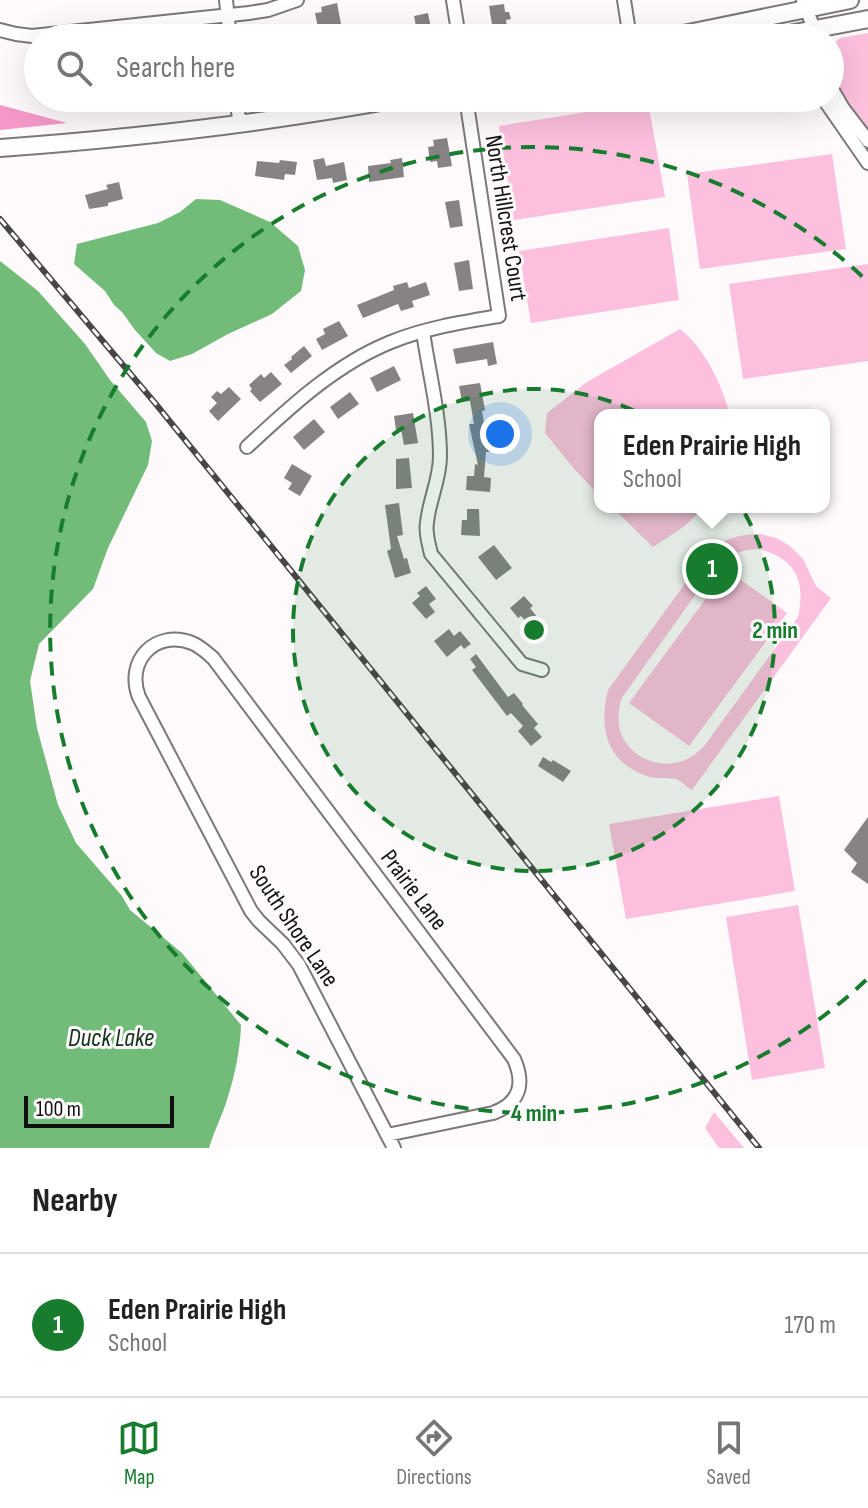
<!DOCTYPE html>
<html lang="en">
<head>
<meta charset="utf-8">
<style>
	body { margin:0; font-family:"Sofia Sans Condensed",sans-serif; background:#f6f6f6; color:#222 }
	.scale { position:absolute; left:24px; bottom:20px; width:150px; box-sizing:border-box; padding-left:8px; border:4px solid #121112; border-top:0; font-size:22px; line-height:28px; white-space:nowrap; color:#121112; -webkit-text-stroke:6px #fefafc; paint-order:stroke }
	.you { position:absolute; left:500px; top:434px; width:28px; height:28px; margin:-20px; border:6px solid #fff; border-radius:50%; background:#1a73e8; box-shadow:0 0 0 12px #1a73e833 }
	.badge { display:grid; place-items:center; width:52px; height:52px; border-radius:50%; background:#187c2e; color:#fff; font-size:26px; font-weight:700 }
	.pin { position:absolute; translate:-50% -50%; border:4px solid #fff; box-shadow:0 2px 8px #0006 }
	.popup { position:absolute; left:594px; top:409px; width:236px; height:104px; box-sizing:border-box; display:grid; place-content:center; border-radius:16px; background:#fff; filter:drop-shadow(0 2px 6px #0005); font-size:26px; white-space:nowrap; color:#767676 }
	.popup b { font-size:30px; color:#222 }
	.popup::after { content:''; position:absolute; left:50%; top:100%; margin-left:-16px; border:16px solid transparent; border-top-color:#fff }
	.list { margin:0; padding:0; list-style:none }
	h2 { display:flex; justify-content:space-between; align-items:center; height:104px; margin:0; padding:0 32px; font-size:34px }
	h2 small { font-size:26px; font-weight:400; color:#767676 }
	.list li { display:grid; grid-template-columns:52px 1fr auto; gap:24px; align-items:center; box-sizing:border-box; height:144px; padding:0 32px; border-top:2px solid #e0e0e0 }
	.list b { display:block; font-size:30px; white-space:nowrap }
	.list p { margin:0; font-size:26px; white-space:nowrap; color:#767676 }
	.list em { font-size:26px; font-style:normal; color:#767676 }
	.icon { flex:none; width:44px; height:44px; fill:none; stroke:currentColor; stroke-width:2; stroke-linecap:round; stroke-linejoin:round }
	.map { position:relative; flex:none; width:868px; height:1148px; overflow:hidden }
	.search { position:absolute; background:#fff; box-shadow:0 8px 32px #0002; left:24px; right:24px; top:24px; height:88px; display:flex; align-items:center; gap:20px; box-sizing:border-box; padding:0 28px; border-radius:44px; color:#767676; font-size:30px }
	.sheet { height:248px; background:#fff }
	nav { display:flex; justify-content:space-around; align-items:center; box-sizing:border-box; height:112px; border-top:2px solid #e0e0e0; background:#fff; font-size:22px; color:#767676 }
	nav a { display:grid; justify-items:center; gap:4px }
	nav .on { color:#187c2e }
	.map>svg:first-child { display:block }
	.green { fill:#fcbfdd; fill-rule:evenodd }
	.forest { fill:#f598c8 }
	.water { fill:#70bc78 }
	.building { fill:#878385 }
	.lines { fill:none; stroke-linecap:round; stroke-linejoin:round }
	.minor-casing { stroke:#7c787a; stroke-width:16 }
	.secondary-casing { stroke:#7c787a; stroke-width:20 }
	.minor { stroke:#fff; stroke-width:12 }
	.secondary { stroke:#fff; stroke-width:16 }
	.rail-casing { stroke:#474546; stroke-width:6 }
	.rail { stroke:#fefafc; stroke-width:3; stroke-dasharray:9; stroke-linecap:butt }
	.ring { fill:none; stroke:#187c2e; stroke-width:4; stroke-dasharray:14 10 }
	.labels { text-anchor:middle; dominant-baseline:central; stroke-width:6; stroke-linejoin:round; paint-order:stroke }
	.street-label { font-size:24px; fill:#121112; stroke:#fefafc }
	.water-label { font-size:26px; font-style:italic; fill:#133217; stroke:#fefafc }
	.centre { fill:#187c2e; stroke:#fefafc; stroke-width:4 }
	.ring-label { font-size:24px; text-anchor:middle; font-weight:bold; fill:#187c2e; stroke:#fefafc; stroke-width:6; stroke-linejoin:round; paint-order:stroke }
</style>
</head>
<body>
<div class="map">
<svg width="868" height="1148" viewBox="0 0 868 1148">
	<rect width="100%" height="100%" fill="#fefafc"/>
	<path class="green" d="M868,33v97l-33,-48 -5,-12v-23l10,-9z
		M648,102l17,95 -151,23 -15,-94z
		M832,154l14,95 -146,20 -13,-95z
		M669,228l10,72 -148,23 -12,-72z
		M868,264v97l-125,18 -14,-95z
		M680,329c25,19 42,56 50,86h-130v81l-25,-26 -30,-37 2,-20 40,-31z
		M612,507h92l-19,19 -32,21z
		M761,534l15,4 14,8 13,13 13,27 15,12 -139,192c-5,-3 -11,-9 -16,-11 -8,-2 -18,0 -26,-2 -43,-13 -52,-47 -42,-87l94,-130c19,-21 31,-25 59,-26zM758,549c38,9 48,32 40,68l-93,128c-4,4 -9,9 -14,12 -26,16 -63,2 -71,-27 -3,-11 -1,-21 1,-31l97,-136c13,-9 24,-13 40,-14z
		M727,570l60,43 -98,133 -60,-43z
		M779,796l16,95 -169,28 -17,-95z
		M798,905l27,163 -73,12 -26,-163z
		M714,1112l30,36h-25l-14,-20z"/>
	<path class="forest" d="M0,105l67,18 -67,7z"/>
	<path class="water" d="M196,199l24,1 50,22 28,24 7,24 -4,21 -29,23 -44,20 -36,20 -22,7 -14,-8 -21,-23 -13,-18 -8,-7 -9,-14 -31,-27 3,-20 81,-21 22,-11z
		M0,261l38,30 47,53 25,36 36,42 6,19 -4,24 -40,83 -15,41 -54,55 -9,37 7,47 21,77 18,38 46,53 8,14 52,43 59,72c-1,28 -7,54 -16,81 -5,14 -12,28 -16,42h-209z"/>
	<path class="building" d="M337,3l4,21 -23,4 -3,-15 7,-1 -1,-5z
		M504,4l1,8h4l2,7 -5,1 2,15 -14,2 -5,-31z
		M428,13l5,25h-21l-2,-10 6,-2 -2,-10z
		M447,138l5,28 -14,2 -1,-7 -7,1 -2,-15 6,-1 -1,-6z
		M324,158l2,8 18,-4 3,18 -14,3 -1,-5 -15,2 -4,-20z
		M402,158l2,19 -35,5 -1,-16 23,-3 -1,-3z
		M280,160l17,2 -2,13 -10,-1 -1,6 -29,-4 2,-15 22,2z
		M119,182l4,17 -15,4v3l-19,3 -4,-14 23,-6 -2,-4z
		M459,200l4,26 -13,2 -5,-26z
		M469,260l4,29 -14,2 -5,-28z
		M407,282l2,6 17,-6 4,13 -18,6 2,6 -13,4 -3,-7 -35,14 -6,-13 37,-15 -1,-4z
		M339,321l9,15 -26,14 -6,-11 9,-5 -2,-5z
		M493,342l4,22 -9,2 -1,-7 -31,5 -3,-15z
		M304,346l8,10 -21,17 -7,-8 8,-6 -1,-2z
		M394,366l7,14 -24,12 -7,-14z
		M271,372l11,12 -22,18 -10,-11 2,-2 -3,-4 12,-11 3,4z
		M480,383l5,27 -3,1 7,41h-3l-2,25 7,1 -1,14 -24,-2 1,-14h7l1,-12 3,1 -9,-41h5l-4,-23 -8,1 -3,-16z
		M229,387l12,12 -23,22 -9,-10 8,-8 -6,-6 6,-6 4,3z
		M350,392l9,12 -21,15 -8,-12z
		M413,413l5,30 -14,2 -3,-16 -5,1 -2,-14z
		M314,419l11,13 -21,18 -11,-13z
		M409,458l3,30 -16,1v-30z
		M292,464l20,12 -12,20 -12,-7 4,-6 -8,-5z
		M399,503l4,32 -6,1 7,23 3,-1 4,15 -16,5 -8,-27 4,-2 -6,-44z
		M467,509h12l1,27 -19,-1 1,-15h5z
		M494,545l18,23 -16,12 -18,-23z
		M426,586l10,13 -7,5 6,8 -9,7 -14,-16 8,-7 -3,-3z
		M524,596l9,10 -3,2 8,10 -9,7 -8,-9 -3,2 -8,-10z
		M449,629l5,7 6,-5 11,13 -7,5 -3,-4 -14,12 -13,-16z
		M476,654l32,43 6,-4 9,11 -1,1 16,19 -4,4 8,9 -11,9 -13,-15 5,-5 -12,-13 -4,3 -35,-46 4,-3 -6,-8z
		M543,757l8,5 2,-2 18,11 -8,11 -25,-16z
		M868,817v67l-17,-12 6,-9 -13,-13z"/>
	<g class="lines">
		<defs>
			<path id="minor" d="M226,0l4,38
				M453,0l6,38
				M624,0l6,38
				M803,0c3,14 12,24 13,38
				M0,30l16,4 16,2 217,-23 19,-3 29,-10
				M830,86l13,22 25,33
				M236,98l4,27
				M823,98l45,65
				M423,332c6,41 17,83 17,124 0,24 -11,44 -13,67 -2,10 2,21 4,31l91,110 20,6
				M247,447c43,-40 89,-83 144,-105 34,-14 72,-20 108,-26l-33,-218
				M387,1135l106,-22c27,-10 32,-29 21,-54l-301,-401c-7,-6 -13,-12 -21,-15 -37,-14 -67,18 -53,54l112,214 8,10 24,23 16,21 95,183"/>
			<path id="secondary" d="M664,38l186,-38
				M768,38l100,-19
				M0,148c135,-10 269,-25 403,-50"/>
		</defs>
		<use href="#minor" class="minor-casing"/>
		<use href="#secondary" class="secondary-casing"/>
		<use href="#minor" class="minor"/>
		<use href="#secondary" class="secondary"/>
		<defs>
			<path id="rail" d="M0,219l155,184 604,745"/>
		</defs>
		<use href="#rail" class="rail-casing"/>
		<use href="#rail" class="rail"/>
	</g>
	<circle cx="534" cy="630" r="241" fill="#187c2e" fill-opacity=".12"/>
	<g class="ring">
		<circle cx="534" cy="630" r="241"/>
		<path d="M866 980A483 483 0 1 1 866 280"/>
	</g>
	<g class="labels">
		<g class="street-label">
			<text transform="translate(506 218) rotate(81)">North Hillcrest Court</text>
			<text transform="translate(414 890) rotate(53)">Prairie Lane</text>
			<text transform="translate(294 926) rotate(56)">South Shore Lane</text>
		</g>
		<g class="water-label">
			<text x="111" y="1038">Duck Lake</text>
		</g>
	</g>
	<circle cx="534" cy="630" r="12" class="centre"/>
	<g class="ring-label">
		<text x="775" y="638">2 min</text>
		<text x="534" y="1121">4 min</text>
	</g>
</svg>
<div class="scale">100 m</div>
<div class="you"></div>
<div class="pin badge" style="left:712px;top:569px">1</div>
<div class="popup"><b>Eden Prairie High</b>School</div>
<div class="search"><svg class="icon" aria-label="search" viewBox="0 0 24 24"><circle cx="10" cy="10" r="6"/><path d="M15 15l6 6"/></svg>Search here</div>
</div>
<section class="sheet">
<h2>Nearby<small></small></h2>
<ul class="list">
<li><span class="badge">1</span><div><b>Eden Prairie High</b><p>School</p></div><em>170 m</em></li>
</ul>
</section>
<nav>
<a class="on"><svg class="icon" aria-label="map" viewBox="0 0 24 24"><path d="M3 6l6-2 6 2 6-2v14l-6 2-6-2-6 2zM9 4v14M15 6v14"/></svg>Map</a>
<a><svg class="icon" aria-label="directions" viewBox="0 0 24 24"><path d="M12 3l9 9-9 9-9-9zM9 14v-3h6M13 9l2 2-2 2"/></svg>Directions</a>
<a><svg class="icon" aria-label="saved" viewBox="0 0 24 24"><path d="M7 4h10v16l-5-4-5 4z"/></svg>Saved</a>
</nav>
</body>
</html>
